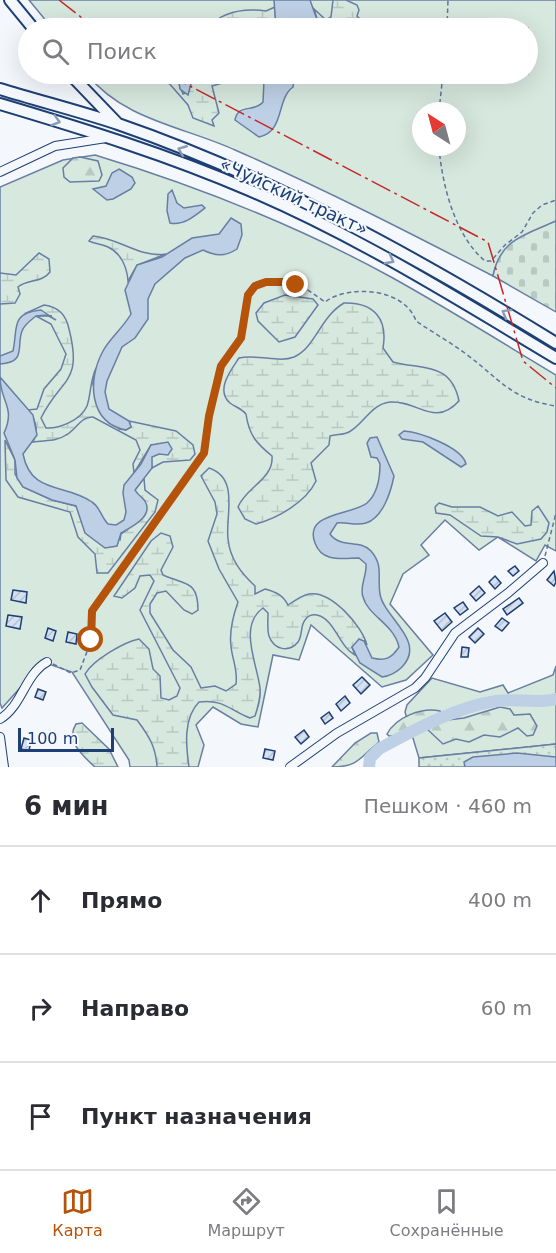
<!DOCTYPE html>
<html lang="ru">
<head>
<meta charset="utf-8">
<style>
	body { margin:0; font-family:"DejaVu Sans",sans-serif; background:#f7f7f7; color:#2b2b33 }
	.compass { position:absolute; left:412px; top:102px; width:54px; height:54px; border-radius:50%; background:#fff; box-shadow:0 6px 24px #0002; rotate:324deg }
	.scale { position:absolute; left:18px; bottom:15px; width:96px; box-sizing:border-box; padding-left:6px; border:3px solid #1d3f73; border-top:0; font-size:16px; line-height:21px; white-space:nowrap; color:#1d3f73; -webkit-text-stroke:4px #f4f7fb; paint-order:stroke }
	.stop { position:absolute; width:18px; height:18px; margin:-14px; border:4px solid #b45309; border-radius:50%; background:#fff }
	.stop.end { background:#b45309; border-color:#fff; box-shadow:0 2px 6px #0008 }
	.list { margin:0; padding:0; list-style:none }
	h2 { display:flex; justify-content:space-between; align-items:center; height:78px; margin:0; padding:0 24px; font-size:26px }
	h2 small { font-size:20px; font-weight:400; color:#7c7c81 }
	.list li { display:grid; grid-template-columns:39px 1fr auto; gap:18px; align-items:center; box-sizing:border-box; height:108px; padding:0 24px; border-top:2px solid #e1e1e2 }
	.list b { display:block; font-size:22px; white-space:nowrap }
	.list em { font-size:20px; font-style:normal; color:#7c7c81 }
	.icon { flex:none; width:33px; height:33px; fill:none; stroke:currentColor; stroke-width:2; stroke-linecap:round; stroke-linejoin:round }
	.map { position:relative; flex:none; width:556px; height:767px; overflow:hidden }
	.search { position:absolute; background:#fff; box-shadow:0 6px 24px #0002; left:18px; right:18px; top:18px; height:66px; display:flex; align-items:center; gap:15px; box-sizing:border-box; padding:0 21px; border-radius:33px; color:#7c7c81; font-size:22px }
	.sheet { height:402px; background:#fff }
	nav { display:flex; justify-content:space-around; align-items:center; box-sizing:border-box; height:84px; border-top:2px solid #e1e1e2; background:#fff; font-size:16px; color:#7c7c81 }
	nav a { display:grid; justify-items:center; gap:3px }
	nav .on { color:#b45309 }
	.map>svg:first-child { display:block }
	.green { fill:#d7e8df; stroke:#687fa3; stroke-width:1.5; fill-rule:evenodd }
	.forest { fill:url(#forest-firs); stroke:#687fa3; stroke-width:1.5 }
	.wetland { fill:url(#wetland-marsh); stroke:#687fa3; stroke-width:1.5 }
	.cemetery { fill:url(#cemetery-stones); stroke:#687fa3; stroke-width:1.5 }
	.garden { fill:url(#garden-dots); stroke:#687fa3; stroke-width:1.5 }
	.water { fill:#bed0e5; stroke:#687fa3; stroke-width:1.5 }
	.lines { fill:none; stroke-linecap:round; stroke-linejoin:round }
	.river { stroke:#bed0e5; stroke-width:12 }
	.building { fill:url(#building-hatch); stroke:#1d3f73; stroke-width:1.5 }
	.minor-casing { stroke:#1d3f73; stroke-width:10 }
	.highway-casing { stroke:#1d3f73; stroke-width:14 }
	.path { stroke:#5e769c; stroke-width:1.5; stroke-dasharray:4.5 3; stroke-linecap:butt }
	.minor { stroke:#f4f7fb; stroke-width:8 }
	.highway { stroke:#f4f7fb; stroke-width:10 }
	.power { stroke:#c62828; stroke-width:1.5; stroke-dasharray:21 4.5 3 4.5; stroke-linecap:butt }
	.oneway { stroke:#889bb7 }
	.route { stroke:#b45309; stroke-width:8 }
	.labels { text-anchor:middle; dominant-baseline:central; stroke-width:4.5; stroke-linejoin:round; paint-order:stroke }
	.street-label { font-size:18px; fill:#1d3f73; stroke:#f4f7fb }
</style>
</head>
<body>
<div class="map">
<svg width="556" height="767" viewBox="0 0 556 767">
	<defs>
		<pattern id="forest-firs" width="22" height="20" patternUnits="userSpaceOnUse" patternTransform="scale(1.5)"><rect width="22" height="20" fill="#d7e8df"/><path d="M5 1l3.5 6h-7zM16 11l3.5 6h-7z" fill="#b8c8c3"/></pattern>
		<pattern id="wetland-marsh" width="20" height="14" patternUnits="userSpaceOnUse" patternTransform="scale(1.5)"><rect width="20" height="14" fill="#d7e8df"/><path d="M1 5h8M5 5V1M11 12h8M15 12V8" fill="none" stroke="#b8c8c3"/></pattern>
		<pattern id="cemetery-stones" width="16" height="16" patternUnits="userSpaceOnUse" patternTransform="scale(1.5)"><rect width="16" height="16" fill="#d7e8df"/><path d="M2 7V4a2 2 0 0 1 4 0v3zM10 15v-3a2 2 0 0 1 4 0v3z" fill="#b8c8c3"/></pattern>
		<pattern id="garden-dots" width="8" height="8" patternUnits="userSpaceOnUse" patternTransform="scale(1.5)"><rect width="8" height="8" fill="#d7e8df"/><path d="M2 2h.1M6 6h.1" fill="none" stroke="#b8c8c3" stroke-width="1.8" stroke-linecap="round"/></pattern>
		<pattern id="building-hatch" width="6" height="6" patternUnits="userSpaceOnUse" patternTransform="scale(1.5)"><rect width="6" height="6" fill="#d5e0f0"/><path d="M-1 1l2-2M0 6l6-6M5 7l2-2" fill="none" stroke="#b6c1d1"/></pattern>
	</defs>
	<rect width="100%" height="100%" fill="#f4f7fb"/>
	<path class="green" d="M29,0h527v221c-29,14 -56,20 -63,55 -85,-44 -171,-88 -258,-126 -50,-23 -112,-30 -148,-76h441v-46h-476zM421,111h36v36h-36z
		M95,155c102,31 203,71 296,122 56,31 110,65 165,98v176l-11,-6 -9,16 -38,-24 -19,13 -34,-30 -24,25 8,10 -26,19 -13,30 43,51 -27,25 -24,7 -71,-62 -12,35 -26,-5 -15,72 -17,-3 -28,-17 -17,18 8,20 -6,22h-68l-1,-7 -57,-88 -29,-10 -41,46 -2,-5v-516l63,-27z
		M556,666v78l-137,14 -14,-46 2,-7 25,-27 48,14 23,-7 5,8 45,-18z"/>
	<path class="forest" d="M80,157l18,4 4,14 -3,6 -29,1 -6,-5 -1,-9 10,-10z
		M500,707l10,2 4,6 16,-1 7,12 -4,9 -6,1 -9,-8 -18,9 -16,-2 -15,7 -13,-3 -13,5 -17,-16 -23,8h-14l-2,-2c9,-17 35,-27 53,-23l8,9 16,-2z
		M371,733h6l2,9c-19,15 -20,25 -47,25l23,-24z"/>
	<path class="wetland" d="M333,0h13l11,5 2,5 -2,6 12,12h-49l-6,-19 12,11 5,-3z
		M275,7l1,21 -6,-7 -12,3c-12,-10 -15,0 -26,4 -6,3 -18,0 -25,0 16,-17 37,-20 59,-17z
		M161,74h23l-5,9 4,11 6,-3v-10l9,-6 22,1v-2h37v2h-11l-34,10 7,27 -7,7 2,6 -21,-8 -5,-13z
		M93,236c26,2 46,22 73,18l-29,11 -9,16c-1,-14 -7,-28 -20,-34 -6,-3 -13,-3 -19,-6z
		M39,253l10,6 1,13c-8,11 -22,7 -32,15l2,7 -5,9 -15,1v-31l16,2z
		M285,295l28,4 5,6 -23,32 -16,5 -21,-21 -2,-8 8,-10z
		M344,303c30,-1 44,16 39,45l10,14c30,8 58,0 66,39 -25,27 -41,-1 -69,1 -19,2 -26,22 -41,30 -5,3 -13,2 -19,4l-1,9 -18,18 5,18c-10,21 -38,37 -60,43l-11,-5 -7,-12c8,-20 36,-28 34,-51 -16,-13 -23,-21 -26,-42 -5,-6 -11,-7 -16,-11 -15,-13 1,-33 9,-45 19,-4 40,5 55,-1 22,-10 26,-40 50,-54z
		M44,305c15,2 22,10 25,24 14,55 -8,48 -28,89l5,10c13,1 35,-8 41,-22 4,-12 3,-25 9,-38l-3,16 26,45 7,1 5,-3 -2,-6 47,10 17,14 2,9 -5,6 -27,2 -11,6 -1,-11 8,-3 -8,-9 -17,28 -1,-9 7,-14 -4,-10 -43,-23c-12,-1 -17,13 -27,18 -10,7 -21,5 -33,7 6,-12 3,-23 -6,-32l10,-1 7,-20 17,-20 5,-15 -15,-30 -15,-8h16l-26,-3z
		M5,440l10,20v14l8,13 29,13 24,6 44,34 1,-6 7,-5 10,-34 -3,-5 9,-12 1,12 13,10 -3,12 -47,61h-11l-2,-19 -17,-17 -8,-25 -52,-15 -12,-17z
		M209,468c31,10 16,49 19,71 2,20 13,34 27,47v8l10,-5c11,3 18,6 23,16 6,-4 15,-10 21,-11 22,-4 53,32 58,51l-3,-4 -12,6 3,8c-16,-8 -20,-36 -38,-40 -5,-1 -10,1 -12,5 -5,6 -2,15 -7,22 -9,11 -24,8 -29,-6 -2,-7 -1,-16 -1,-23l-5,-5c-25,18 -6,55 -3,80 1,10 -2,19 -5,28l-5,2c-21,-8 -26,-19 -51,-16 -16,16 -13,44 -10,65h-32c-1,-20 -8,-31 -20,-47l-24,-5 -21,-28 -7,-13c8,-14 39,-32 54,-35l10,10 4,20 7,7 1,22 8,2 8,-4 3,-8 -40,-78 14,-29 -4,-6 -10,1 -5,12 -13,10 -8,-2 37,-55 10,-8 9,3 3,11 -12,23 2,5c22,10 35,5 35,35l-6,4 -8,-4 -18,-19 -9,2 -7,11v9l23,37 18,17 10,21 14,-2 11,5 10,-7c2,-15 -4,-25 -5,-38 -2,-15 2,-30 7,-44l-19,-33 -11,-28 9,-27 -2,-12 -14,-26z
		M439,503l13,4h28l18,9 14,-4 13,14 6,-1 1,-14 6,-5 11,17 -2,9 -6,7 -24,5 -19,-7 -17,-1 -31,-21 -14,-2 -1,-6z
		M82,723l27,26 9,18h-23c-12,-11 -30,-26 -19,-43z"/>
	<path class="cemetery" d="M556,221v91l-63,-36c7,-37 32,-41 63,-55z"/>
	<path class="garden" d="M556,744v23h-137v-9z"/>
	<path class="water" d="M274,0h36l10,28h-44z
		M184,74h36l-4,4c-24,-2 -22,-6 -28,17l-8,-6 -1,-6z
		M257,74h43l-6,5 -1,8c-17,12 -8,45 -34,50l-24,-17c3,-17 19,-7 28,-18l1,-22z
		M119,169l13,8 3,6 -4,6 -18,10 -6,1 -14,-11 13,-3 6,-13z
		M172,190l5,13 7,5 18,-3 3,3c-10,8 -22,18 -35,15l-3,-12 1,-17z
		M231,218l10,6 1,11 -5,14c-12,8 -22,7 -34,1l-18,8 -30,26 -7,15v20l-13,19 -13,9 -15,34 -2,11 4,17 20,12 2,6 -5,3c-37,-7 -39,-50 -23,-79 7,-13 20,-23 28,-37l-6,-24 12,-25 25,-8 30,-19 27,-4z
		M41,310l15,10 -9,-5 -11,1c-5,4 -12,9 -14,15 -6,16 5,31 -22,33v-8l13,-5c5,-23 -3,-38 28,-41z
		M0,377l33,38 4,20 -14,19c8,41 42,29 69,48 8,5 9,15 16,22l8,1 8,-5 2,-8 -3,-19 1,-8 17,-21 10,-19 17,-3 4,7 -4,6 -9,-1 -7,3v11l-17,22c2,4 7,7 10,11 9,16 -14,26 -24,32l-4,13 -12,2 -20,-15 -9,-27 -24,-6 -29,-13 -6,-9 -2,-18 -11,-27c12,-26 -4,-31 -4,-56z
		M404,431c15,1 58,16 62,33l-5,3 -38,-25 -21,-3 -3,-4z
		M377,437l17,39c-3,15 -11,42 -28,47 -9,3 -19,-1 -29,0l-7,11c11,15 30,5 41,17 13,15 6,26 9,43 4,24 47,47 22,73 -6,6 -12,9 -20,10l-22,-14 -8,-16 7,-8 5,2 8,17c13,3 19,1 27,-11 -5,-23 -31,-31 -36,-50 -4,-10 4,-21 3,-33l-7,-6c-16,0 -37,5 -44,-15 -12,-31 38,-28 52,-40 10,-9 13,-25 13,-39l-3,-6 -6,-1 -4,-14 3,-5z
		M517,753l39,4v10h-91l-1,-5 9,-5z"/>
	<g class="lines">
		<path class="river" d="M369,767l1,-9 9,-9c35,-19 77,-42 117,-48 20,-3 40,3 60,-2"/>
	</g>
	<path class="building" d="M515,566l4,5 -6,5 -5,-5z
		M554,571l2,11 -2,4 -7,-6z
		M495,576l6,7 -6,6 -6,-7z
		M479,586l6,7 -9,8 -6,-7z
		M13,590l14,2 -1,11 -15,-3z
		M519,598l4,5 -16,12 -4,-6z
		M463,602l5,7 -8,6 -6,-7z
		M445,613l7,9 -10,9 -8,-10z
		M8,615l14,2 -2,12 -14,-3z
		M502,618l7,5 -7,8 -7,-5z
		M48,628l8,3 -3,10 -8,-3z
		M478,628l6,6 -9,9 -6,-6z
		M68,632l9,2 -1,10 -10,-2z
		M462,647l7,1 -1,9h-7z
		M362,677l8,8 -9,9 -8,-9z
		M38,689l8,3 -3,8 -8,-3z
		M345,696l5,7 -9,8 -5,-7z
		M329,712l4,6 -8,6 -4,-6z
		M304,730l5,7 -8,7 -6,-7z
		M24,738l7,2 -2,11 -8,-2z
		M265,749l10,2 -2,9 -10,-2z"/>
	<g class="lines">
		<defs>
			<path id="minor" d="M0,172l55,-26 51,-8
				M0,719c22,-13 25,-45 47,-57
				M0,737l4,30
				M290,767l47,-34 78,-45 10,-10 30,-45 53,-40 35,-30"/>
			<path id="highway" d="M10,0l23,28
				M70,74l48,50
				M0,89c39,12 79,22 118,35 154,53 300,134 438,219
				M0,104c84,25 168,51 249,86 108,46 207,108 307,168"/>
		</defs>
		<use href="#minor" class="minor-casing"/>
		<use href="#highway" class="highway-casing"/>
		<path class="path" d="M447,28l1,-28
			M439,111l4,-37
			M439,147c3,38 16,89 46,114h6l14,-16 17,-13 11,-19 9,-8 14,-5
			M545,556l11,-43
			M53,664l18,9 9,-3 11,-29 1,-30 112,-158 5,-37 9,-41 3,-9 20,-28 7,-43 7,-9 11,-4h23l16,6 20,14c24,-18 80,-14 91,19 16,11 34,21 50,33 34,25 44,45 90,52"/>
		<use href="#minor" class="minor"/>
		<use href="#highway" class="highway"/>
		<path class="power" d="M59,0l36,28
			M167,74l321,168 35,119 33,27"/>
	</g>
	<defs><path id="oneway-chevron" d="M-2-3.5L2.5 0L-2 3.5" fill="none" stroke-width="1.6" stroke-linecap="round" stroke-linejoin="round" transform="scale(1.5)"/></defs>
	<g class="oneway">
		<use href="#oneway-chevron" transform="translate(56 121) rotate(16)"/>
		<use href="#oneway-chevron" transform="translate(182 150) rotate(-158)"/>
		<use href="#oneway-chevron" transform="translate(390 260) rotate(28)"/>
		<use href="#oneway-chevron" transform="translate(506 313) rotate(-150)"/>
	</g>
	<g class="lines">
		<path class="route" d="M91,640l1,-29 112,-158 5,-37 12,-50 20,-28 7,-43 7,-9 11,-4h23l7,3"/>
	</g>
	<g class="labels">
		<g class="street-label">
			<text transform="translate(294 196) rotate(25)">«Чуйский тракт»</text>
		</g>
	</g>
</svg>
<svg class="compass" viewBox="-18 -18 36 36"><path d="M0-13l5 13h-10z" fill="#e53935"/><path d="M0 13l5-13h-10z" fill="#7c7c81"/></svg>
<div class="scale">100 m</div>
<div class="stop" style="left:91px;top:640px"></div>
<div class="stop end" style="left:296px;top:285px"></div>
<div class="search"><svg class="icon" aria-label="search" viewBox="0 0 24 24"><circle cx="10" cy="10" r="6"/><path d="M15 15l6 6"/></svg>Поиск</div>
</div>
<section class="sheet">
<h2>6 мин<small>Пешком · 460 m</small></h2>
<ul class="list">
<li><svg class="icon" aria-label="ahead" viewBox="0 0 24 24"><path d="M12 20V5M6 11l6-6 6 6"/></svg><div><b>Прямо</b></div><em>400 m</em></li>
<li><svg class="icon" aria-label="right" viewBox="0 0 24 24"><path d="M7 20v-9h11M14 6l5 5-5 5"/></svg><div><b>Направо</b></div><em>60 m</em></li>
<li><svg class="icon" aria-label="arrive" viewBox="0 0 24 24"><path d="M6 21V4h12l-3 4 3 4H6"/></svg><div><b>Пункт назначения</b></div></li>
</ul>
</section>
<nav>
<a class="on"><svg class="icon" aria-label="map" viewBox="0 0 24 24"><path d="M3 6l6-2 6 2 6-2v14l-6 2-6-2-6 2zM9 4v14M15 6v14"/></svg>Карта</a>
<a><svg class="icon" aria-label="directions" viewBox="0 0 24 24"><path d="M12 3l9 9-9 9-9-9zM9 14v-3h6M13 9l2 2-2 2"/></svg>Маршрут</a>
<a><svg class="icon" aria-label="saved" viewBox="0 0 24 24"><path d="M7 4h10v16l-5-4-5 4z"/></svg>Сохранённые</a>
</nav>
</body>
</html>
